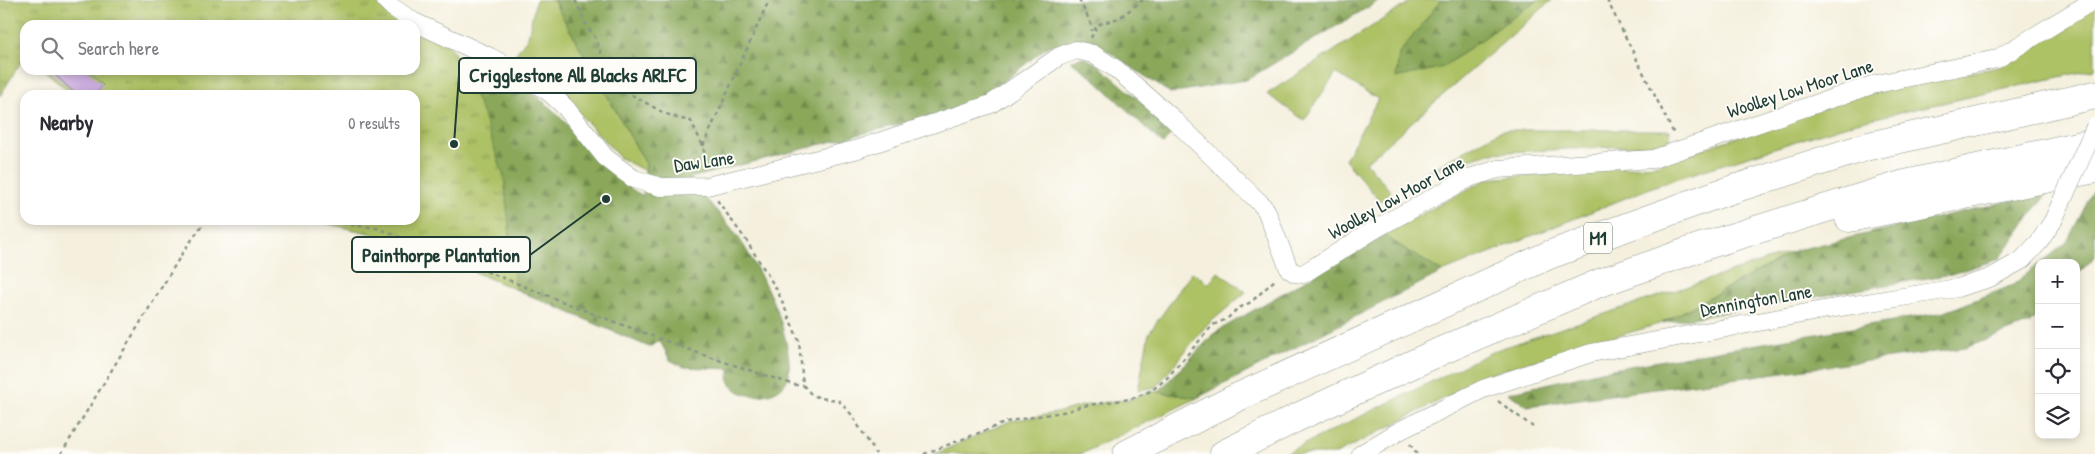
<!DOCTYPE html>
<html lang="en">
<head>
<meta charset="utf-8">
<style>
	body { margin:0; font-family:"Patrick Hand",sans-serif; background:#f2f2f3; color:#2b2b33 }
	.controls { position:absolute; right:15px; bottom:15px; display:grid; overflow:hidden; border-radius:10px; box-shadow:0 2px 8px #0003 }
	.controls button { width:45px; height:45px; display:grid; place-items:center; padding:0; border:0; border-bottom:1px solid #e1e1e2; background:#fff; color:#2b2b33; font:25px sans-serif }
	.list { margin:0; padding:0; list-style:none }
	h2 { display:flex; justify-content:space-between; align-items:center; height:65px; margin:0; padding:0 20px; font-size:21px }
	h2 small { font-size:16px; font-weight:400; color:#7c7c81 }
	.icon { flex:none; width:28px; height:28px; fill:none; stroke:currentColor; stroke-width:2; stroke-linecap:round; stroke-linejoin:round }
	.map { position:relative; flex:none; width:2095px; height:454px; overflow:hidden }
	.search { position:absolute; background:#fff; box-shadow:0 2px 8px #0003; left:20px; top:20px; width:400px; height:55px; display:flex; align-items:center; gap:12px; box-sizing:border-box; padding:0 18px; border-radius:15px; color:#7c7c81; font-size:19px }
	.panel { position:absolute; background:#fff; box-shadow:0 2px 8px #0003; left:20px; top:90px; width:400px; height:135px; border-radius:15px }
	.map>svg:first-child { display:block }
	.grass { fill:#adc165; stroke:#667f4c }
	.forest { fill:url(#forest-firs); stroke:#547247 }
	.park { fill:url(#park-tufts); stroke:#667f4c }
	.building { fill:#c7a5dc }
	.lines { fill:none; stroke-linecap:round; stroke-linejoin:round }
	.street-casing { stroke:#8a9689; stroke-width:19 }
	.highway-casing { stroke:#8a9689; stroke-width:29 }
	.path { stroke:#8a9689; stroke-width:2.5; stroke-dasharray:4 4; stroke-linecap:butt }
	.street { stroke:#fff; stroke-width:18 }
	.highway { stroke:#fff; stroke-width:28 }
	.street-bridge-casing { stroke:#8a9689; stroke-width:19; stroke-linecap:butt }
	.street-bridge { stroke:#fff; stroke-width:18 }
	.labels { text-anchor:middle; dominant-baseline:central; stroke-width:4; stroke-linejoin:round; paint-order:stroke }
	.shield { fill:#fdfcf7; stroke:#62766e; stroke-width:1 }
	.shield-label { font-size:18px; font-weight:bold; fill:#1f3d34 }
	.street-label { font-size:19px; fill:#1f3d34; stroke:#fdfcf7 }
	.leader { fill:none; stroke:#1f3d34; stroke-width:2 }
	.callout-dot { fill:#1f3d34; stroke:#fdfcf7; stroke-width:2 }
	.callout { fill:#fdfcf7; stroke:#1f3d34; stroke-width:2 }
	.callout-label { font-size:20px; text-anchor:middle; font-weight:bold; fill:#1f3d34 }
</style>
</head>
<body>
<div class="map">
<svg width="2095" height="454" viewBox="0 0 2095 454">
	<defs>
		<pattern id="forest-firs" width="22" height="20" patternUnits="userSpaceOnUse" patternTransform="scale(1.25)"><rect width="22" height="20" fill="#8aa75a"/><path d="M5 1l3.5 6h-7zM16 11l3.5 6h-7z" fill="#70894b"/></pattern>
		<pattern id="park-tufts" width="24" height="20" patternUnits="userSpaceOnUse" patternTransform="scale(1.25)"><rect width="24" height="20" fill="#adc165"/><path d="M3 7l-1-3M5 7V3M7 7l1-3M15 17l-1-3M17 17v-4M19 17l1-3" fill="none" stroke="#8c9e54"/></pattern>
	</defs>
	<rect width="100%" height="100%" fill="#fdfcf7"/>
	<filter id="ink" filterUnits="userSpaceOnUse"><feTurbulence type="fractalNoise" baseFrequency=".02" numOctaves="2"/><feDisplacementMap in="SourceGraphic" scale="10" xChannelSelector="R" yChannelSelector="G"/><feConvolveMatrix kernelMatrix="1 2 1 2 8 2 1 2 1" color-interpolation-filters="sRGB"/></filter>
	<filter id="wash" filterUnits="userSpaceOnUse"><feTurbulence type="fractalNoise" baseFrequency=".0096" numOctaves="4" result="noise"/><feDisplacementMap in="SourceGraphic" scale="20" xChannelSelector="R" yChannelSelector="G"/><feGaussianBlur stdDeviation="1.12" result="paint"/><feColorMatrix in="noise" values="0 0 0 0 0 0 0 0 0 0 0 0 0 0 0 0 0 1.4 0 .05"/><feComposite in="paint" operator="in"/></filter>
	<g filter="url(#wash)">
		<rect width="100%" height="100%" fill="#f5f0de"/>
		<path class="grass" d="M536,0h17l93,164 1,8 -27,-14 -72,-79 -36,-20 16,-22z
			M1413,0h28l-42,54 44,13 94,-67h15l-186,162 25,30 -11,9 -35,-41 33,-61 -42,-26 -32,47 -37,-26z
			M2095,5v64l-238,53 -197,62 -218,88 -59,-37 104,-56 168,-14 218,-74 126,-24z
			M1502,130h168l-1,14 -180,9 -62,19z
			M1797,250l-135,73 -167,49 -159,82h-52l212,-104z
			M1192,272l17,12 9,-12 28,20 -41,35 -49,60 -18,3 11,-57z
			M1151,391l46,7 -116,56h-146l75,-33 46,-8 26,-7 48,-7z"/>
		<path class="forest" d="M553,0h827l-134,80 -76,13 -80,-54 -42,7 -74,59 -284,73c14,21 34,39 48,59 14,20 36,63 43,86 4,14 13,46 5,59 -10,16 -39,18 -52,6 -3,-2 -4,-7 -6,-10l3,-9 -47,-2 -14,-7 -10,-19 -11,6 -134,-58 -11,-112 -22,-65 -22,-51c28,12 63,22 86,43 34,29 57,70 97,92l3,-32z
			M1441,0h96l-94,67 -47,11 3,-24z
			M1083,57l14,7 77,66 -11,14 -72,-68 -21,-15z
			M2095,187v67l-4,7 -15,15v-13h-35l26,-21z
			M2048,192l-49,67 -48,15 -289,49 135,-73z
			M1383,235l59,37 -245,126 -39,-6 58,-60z
			M2039,264v50l-9,9 -65,25 -438,58 -19,-13 93,-22 344,-59 68,-27z"/>
		<path class="park" d="M0,0h385l55,34 20,27 22,51 22,65 11,112 -120,-50 -84,-19h104v-125h-342l-29,-25h371v-45h-390v37l-3,-2 -22,36z"/>
		<g id="blocks">
			<path class="building" d="M50,70h37l16,15 -9,10h-17z"/>
		</g>
	</g>
	<g filter="url(#ink)">
		<use href="#blocks" fill-opacity="0" stroke="#8a9689" stroke-width="1"/>
		<g class="lines">
			<defs>
				<path id="street" d="M385,0l7,7 22,15 76,35 28,15 32,21 16,15 39,49 14,11 15,11 27,8 46,-1 148,-36 136,-46 67,-47 18,-7 17,4 23,15 53,46 91,88 6,7 23,59 6,4 8,1 74,-46 92,-50 29,-9 155,-10 219,-74 125,-26 97,-59
					M1361,454l40,-24 82,-41 108,-36 232,-43 134,-22 33,-10 32,-18 17,-18 14,-21"/>
				<path id="highway" d="M1849,218l246,-49
					M1127,454l107,-55 315,-144 172,-62 148,-47 226,-51
					M1224,454l74,-37 143,-66 156,-67 107,-38 197,-61 194,-43"/>
			</defs>
			<use href="#street" class="street-casing"/>
			<use href="#highway" class="highway-casing"/>
			<path class="path" d="M575,0l13,28 7,9 12,31 18,23 39,22 13,5 14,3 12,25 5,24
				M1079,0l11,21 2,10
				M1607,0l68,136
				M1091,38l6,-13 22,-7 24,-18
				M703,146l66,-146
				M717,200l29,40 31,50 22,51 4,44 8,9 9,4 18,2 13,14 25,40
				M311,220l66,8 217,86 109,41 92,30h8
				M1498,401l35,26
				M1410,444l7,10
				M61,454l122,-202 23,-32
				M924,454l86,-33 58,-10 14,-5 48,-7 21,-8 16,-13 46,-53 14,-6 10,-10 14,-7 26,-24"/>
			<use href="#street" class="street"/>
			<use href="#highway" class="highway"/>
			<defs>
				<path id="street-bridge" d="M2053,221l42,-94"/>
			</defs>
			<use href="#street-bridge" class="street-bridge-casing"/>
			<use href="#street-bridge" class="street-bridge"/>
		</g>
	</g>
	<g class="labels">
		<rect class="shield" x="1584" y="222.5" width="28" height="31" rx="4"/>
		<g class="shield-label">
			<text x="1598" y="238">M1</text>
		</g>
		<g class="street-label">
			<text transform="translate(1800 88) rotate(-18)">Woolley Low Moor Lane</text>
			<text transform="translate(704 161) rotate(-8)">Daw Lane</text>
			<text transform="translate(1396 197) rotate(-29)">Woolley Low Moor Lane</text>
			<text transform="translate(1756 300) rotate(-10)">Dennington Lane</text>
		</g>
	</g>
	<path class="leader" d="M454 144L459 75M606 199L530 255"/>
	<g class="callout-dot">
		<circle cx="454" cy="144" r="5"/>
		<circle cx="606" cy="199" r="5"/>
	</g>
	<g class="callout">
		<rect x="459" y="58" width="237" height="35" rx="5"/>
		<rect x="352" y="237" width="178" height="35" rx="5"/>
	</g>
	<g class="callout-label">
		<text x="578" y="82">Crigglestone All Blacks ARLFC</text>
		<text x="441" y="262">Painthorpe Plantation</text>
	</g>
</svg>
<div class="controls">
<button>+</button>
<button>−</button>
<button><svg class="icon" aria-label="locate" viewBox="0 0 24 24"><circle cx="12" cy="12" r="6"/><path d="M12 2v4M12 18v4M2 12h4M18 12h4"/></svg></button>
<button><svg class="icon" aria-label="layers" viewBox="0 0 24 24"><path d="M12 4l9 5-9 5-9-5zM3 14l9 5 9-5"/></svg></button>
</div>
<div class="search"><svg class="icon" aria-label="search" viewBox="0 0 24 24"><circle cx="10" cy="10" r="6"/><path d="M15 15l6 6"/></svg>Search here</div>
<section class="panel">
<h2>Nearby<small>0 results</small></h2>
<ul class="list">
</ul>
</section>
</div>
</body>
</html>
